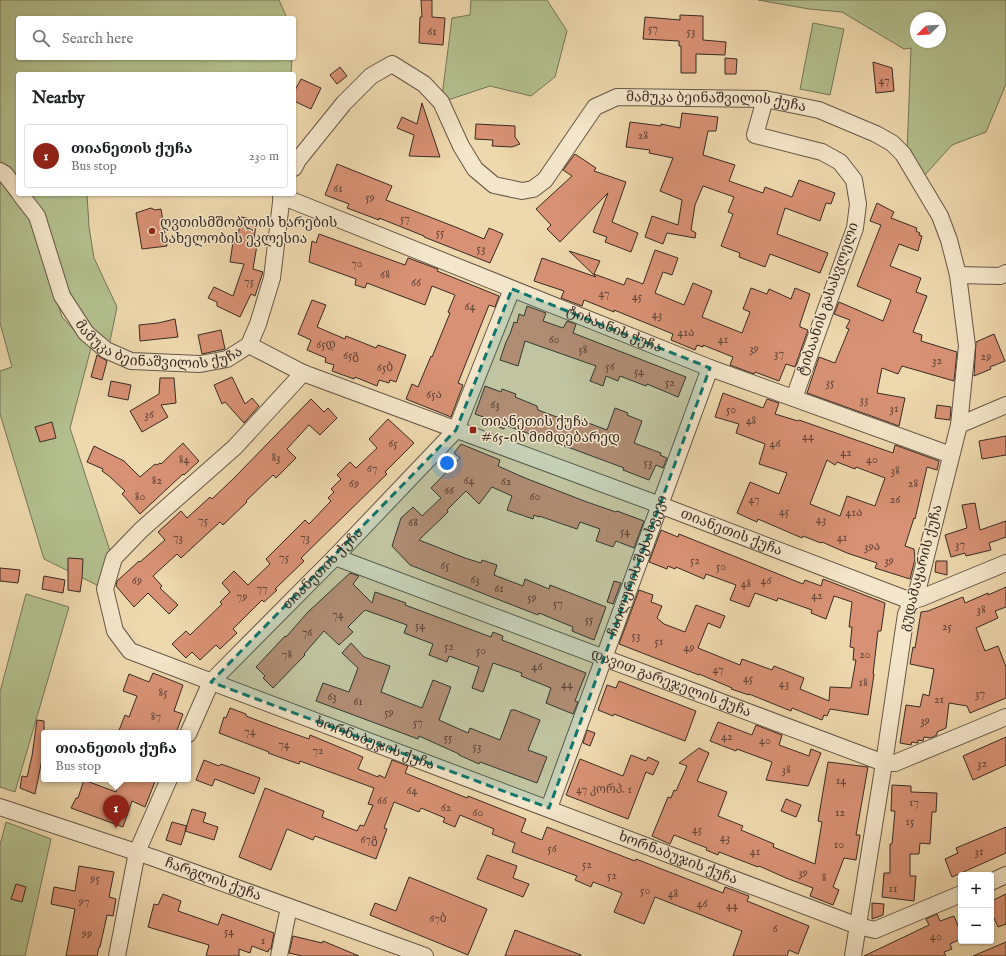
<!DOCTYPE html>
<html lang="en">
<head>
<meta charset="utf-8">
<style>
	body { margin:0; font-family:"IM FELL English","Noto Serif Georgian",serif; background:#f2f2f2; color:#202124 }
	.controls { position:absolute; right:12px; bottom:12px; display:grid; overflow:hidden; border-radius:4px; box-shadow:0 1px 3px #0004 }
	.controls button { width:36px; height:36px; display:grid; place-items:center; padding:0; border:0; border-bottom:1px solid #e0e0e0; background:#fff; color:#202124; font:20px sans-serif }
	.compass { position:absolute; left:910px; top:12px; width:36px; height:36px; border-radius:50%; background:#fff; box-shadow:0 1px 3px #0004; rotate:246deg }
	.you { position:absolute; left:447px; top:463px; width:14px; height:14px; margin:-10px; border:3px solid #fff; border-radius:50%; background:#1a73e8; box-shadow:0 0 0 6px #1a73e833 }
	.badge { display:grid; place-items:center; width:26px; height:26px; border-radius:50%; background:#8f2418; color:#fff; font-size:13px; font-weight:700 }
	.pin { position:absolute; translate:-50% -33px; filter:drop-shadow(0 1px 2px #0008) }
	.pin::after { content:''; position:absolute; top:21px; width:14px; height:12px; background:inherit; clip-path:polygon(0 0,100% 0,50% 100%) }
	.popup { position:absolute; left:41px; top:730px; width:150px; height:52px; box-sizing:border-box; display:grid; place-content:center; border-radius:4px; background:#fff; filter:drop-shadow(0 1px 3px #0005); font-size:13px; white-space:nowrap; color:#757577 }
	.popup b { font-size:15px; color:#202124 }
	.popup::after { content:''; position:absolute; left:50%; top:100%; margin-left:-8px; border:8px solid transparent; border-top-color:#fff }
	.list { margin:0; padding:0; list-style:none }
	h2 { display:flex; justify-content:space-between; align-items:center; height:52px; margin:0; padding:0 16px; font-size:17px }
	h2 small { font-size:13px; font-weight:400; color:#757577 }
	.list li { display:grid; grid-template-columns:26px 1fr auto; gap:12px; align-items:center; box-sizing:border-box; height:64px; margin:0 8px 8px; padding:0 8px; border:1px solid #e0e0e0; border-radius:4px }
	.list b { display:block; font-size:15px; white-space:nowrap }
	.list p { margin:0; font-size:13px; white-space:nowrap; color:#757577 }
	.list em { font-size:13px; font-style:normal; color:#757577 }
	.icon { flex:none; width:22px; height:22px; fill:none; stroke:currentColor; stroke-width:2; stroke-linecap:round; stroke-linejoin:round }
	.map { position:relative; flex:none; width:1006px; height:956px; overflow:hidden }
	.search { position:absolute; background:#fff; box-shadow:0 1px 3px #0004; left:16px; top:16px; width:280px; height:44px; display:flex; align-items:center; gap:10px; box-sizing:border-box; padding:0 14px; border-radius:4px; color:#757577; font-size:15px }
	.panel { position:absolute; background:#fff; box-shadow:0 1px 3px #0004; left:16px; top:72px; width:280px; height:124px; border-radius:4px }
	.map>svg:first-child { display:block }
	.green { fill:#b3c08e; stroke:#767659; fill-rule:evenodd }
	.building { fill:#d89174; stroke:#382b24; fill-rule:evenodd }
	.lines { fill:none; stroke-linecap:round; stroke-linejoin:round }
	.minor-casing { stroke:#665646; stroke-width:18 }
	.minor { stroke:#f4e6ca; stroke-width:16 }
	.marked { fill:#0f766e; fill-opacity:0.2; stroke:#0f766e; stroke-width:3; stroke-dasharray:8 5; stroke-linejoin:round }
	.poi-dot { fill:#8f2418; stroke:#f4e6ca; stroke-width:1.5 }
	.labels { text-anchor:middle; dominant-baseline:central; stroke-width:3; stroke-linejoin:round; paint-order:stroke }
	.number-label { font-size:12px; fill:#604438 }
	.street-label { font-size:14px; fill:#382b24; stroke:#f4e6ca }
	.poi-label { font-size:14px; fill:#382b24; stroke:#f4e6ca; text-anchor:start }
</style>
</head>
<body>
<div class="map">
<svg width="1006" height="956" viewBox="0 0 1006 956">
	<rect width="100%" height="100%" fill="#eed8ad"/>
	<filter id="stains"><feTurbulence type="fractalNoise" baseFrequency=".005" numOctaves="4"/><feColorMatrix values="0 0 0 0 .2 0 0 0 0 .09 0 0 0 0 .02 0 0 0 .5 -.17"/></filter>
	<radialGradient id="worn" r=".72"><stop offset=".6" stop-color="#630" stop-opacity="0"/><stop offset="1" stop-color="#630" stop-opacity=".3"/></radialGradient>
	<path class="green" d="M0,0h279l8,18h-269v40h274l-1,16h-273v111l-18,-16z
		M471,0h76l20,31 -12,46 -24,19 -41,-10 -45,15 -3,-5 10,-78 18,-3z
		M758,0h248v84l-20,48 -34,13 -29,32 -16,-24 4,-105 -7,1 -62,-37 -33,-3zM916,18h24v24h-24z
		M813,23l31,6 -14,66 -30,-6z
		M0,175l29,38 33,104 29,31 -21,80 42,129 -7,32 -61,-30 -44,-145v-43l12,-4 -12,-44z
		M25,194h62l2,33 5,31 23,49 -8,39 -21,-17 -23,-34z
		M26,594l43,13 -54,185 -15,-5v-95z
		M6,822l45,17 -26,117h-25v-111z"/>
	<path class="building" d="M421,0h11v17l13,1 -2,27 -24,-2 1,-26h2z
		M680,15l23,1v24l23,2 -1,13 -29,-1v19h-15v-27h-2v-5l-36,-2 2,-22 35,3z
		M725,58l12,1 -1,15h-11z
		M873,62l19,6 2,23 -18,2z
		M340,67l7,9 -10,8 -7,-9z
		M301,79l20,9 -10,21 -17,-8v-9z
		M422,103l18,54 -31,-1 5,-21 -17,-7 5,-11 15,7z
		M682,113l36,4 -2,14h-8l-5,24 32,10 -6,16 34,12 2,-6 27,10 7,-17 36,13 -4,11 -5,-1 -6,18 -35,-13 -8,26 51,19 -8,20 -50,-19 -5,13 -26,-10 1,-4 -19,-7 12,-32 -5,-2 6,-15 -31,-11 -8,19 -4,25 5,3 -1,5 -28,-5 -4,11 -18,-7 7,-21 26,9 4,-25 -22,-9 13,-33 -24,-5 1,-3 -24,-3 4,-25 31,4v-2l19,4z
		M476,124l39,2v11l5,7 -8,3 -20,-1 1,-6 -18,-1z
		M575,154l21,14 -2,3 32,11 -14,40 26,11 -7,19 -26,-10 2,-5 -14,-5 15,-39 -48,49 -13,-13 4,-4 -15,-16 36,-33 -9,-6z
		M337,164l55,22 -6,14 72,28 26,11 5,-11 14,6 -13,29 -66,-26v-1l-45,-18v2l-32,-12 2,-4 -24,-9z
		M877,203l17,9 -3,6 26,10 -1,3 4,2 -1,2 3,1 -4,15 -19,-7 -9,22 31,12 -5,14 11,4 -14,36 9,3 -1,6 36,11 -3,29 -52,-15 -4,8 -16,-6 -5,25 28,5 -6,28 -92,-33 12,-36 16,6 14,-34 -3,-1 4,-8 -16,-6 5,-12 44,19 8,-21 -34,-14 24,-61 -11,-4z
		M151,208l4,2 6,-1 6,37 -25,3 -6,-36z
		M241,217l16,3 -4,24 4,1 -4,24 10,3 -8,24 -4,-2 -11,23 -23,-11v-4l-9,-4 6,-11 19,9 11,-32 -14,-2 3,-20h4z
		M319,234l86,31 3,-7 30,11 -1,2 62,25 -4,11 -6,-2 -31,78 5,2 -12,32 -45,-18 6,-15 6,3 13,-31 1,1 18,-44 -2,-1 7,-17 -23,-9 -7,19 -58,-22 -2,5 -10,-3 1,-6 -47,-17 3,-21 4,2z
		M655,250l23,8 -6,17 -9,-3 -8,21 29,12 9,-22 19,8 -10,26 40,16 8,-21 -7,-3 8,-21 16,6 2,-5 22,10 4,-11 15,6 -10,30v3l8,3 -13,37 -9,-3 -7,17 -24,-9 -1,2 -24,-9 3,-8 -30,-12v2l-6,-2 -2,5 -24,-10 2,-6 -59,-24v2l-30,-12 -2,6 -21,-8 3,-7 -30,-10 8,-23 54,19 -27,-26 31,10 -6,13 30,11 3,-7 16,6z
		M312,300l14,5 -9,22 28,12 1,-3 30,12 2,-3 28,10 -10,27 -6,-2 -1,3 -10,-3 -2,6 -22,-9 -1,2 -22,-8 2,-6 -9,-3 1,-4 -19,-8 4,-10 -13,-6z
		M527,306l19,7 -3,8 20,7 4,-7 9,3 -3,9 113,44 -8,20 -31,-13 -1,2 -26,-10 -2,5 -12,-5 -3,10 -13,-5 6,-15 -71,-25 -7,25 -18,-6 6,-18 4,-8 4,-12 3,1 2,-9 5,2z
		M175,319l3,18 -38,4 -1,-16 19,-2z
		M221,330l4,19 -23,5 -4,-19z
		M994,334l11,27 -15,6 1,2 -17,7 2,-34z
		M97,355l10,6 -5,19 -11,-3z
		M232,377l13,27 7,-6 7,8 -15,17 -19,-21 -3,2 -8,-19z
		M160,378h14l2,25 -15,2 7,12 -26,15 -12,-21 29,-17z
		M111,381l20,4 -3,15 -20,-4z
		M485,386l16,6 1,-3 14,5 -1,3 22,9 1,4 35,13 2,-5 32,12 8,-22 13,5 -1,2 15,6 -8,22 27,10 -1,2 7,3 -4,10 -7,-3 -7,15 -26,-10 1,-2 -94,-35v1l-25,-9 -1,4 -13,-5 1,-4 -17,-6z
		M723,393l40,15 4,-9 12,4 -4,11 23,7 1,-1 94,33 2,-8 44,16 -2,9 -10,-3 -12,52 -1,-1 -9,28 9,3 1,10 -5,20 -35,-11 2,-5 -30,-10 -25,-11 -1,1 -18,-7 -1,2 -44,-19 -1,3 -20,-9 13,-31 29,12 8,-21 -28,-9 6,-20 -29,-11 3,-9 -24,-7zM827,460l8,5 2,-3 18,7 1,-2 29,11 -10,28 -28,-10 -7,20 -30,-12z
		M311,399l13,13 4,-4 9,10 -17,17 -11,-10 -22,24 9,9 -20,20 -3,-3 -27,26 1,1 -24,23 -3,-3 -39,36 -4,-4 -24,22 9,10 -2,2 18,17 -9,9 -21,-21 -14,14 -18,-21 1,-5 22,-20 1,1 25,-22 -7,-8 23,-21 6,7 23,-21 2,2 22,-21z
		M937,405l14,2 -1,13 -15,-2z
		M388,419l26,24 -29,29 2,2 -86,84 3,3 -29,28 2,1 -13,12 -2,-2 -29,29 4,4 -17,16 -4,-4 -16,15 -8,-8 -6,6 -14,-14 14,-13 4,4 32,-31 -2,-2 10,-10 -8,-9 12,-12 14,14 22,-21 -4,-5 39,-39 4,4 22,-23 -3,-3 6,-6 -3,-3 10,-10 -4,-4 13,-13 6,6 21,-20 -8,-9z
		M52,422l4,16 -16,4 -5,-15z
		M1006,436v19l-24,4 -3,-18z
		M183,443l16,18 -15,14 -1,-1 -43,40 -18,-20 3,-3 -16,-15 -7,-5 1,-2 -16,-7 7,-16 30,15 16,16 15,-13 2,1 3,-2 1,1z
		M461,444l39,16 -2,6 27,12 62,24 29,10 1,-1 27,10 -10,27 -18,-7 -3,6 -17,-6 4,-12 -20,-7 -3,7 -38,-13v1l-5,-2 -1,4 -26,-9 5,-14 -20,-9 -13,17 -13,-13 -19,19 1,2 -29,28 46,18 16,5 1,-3 15,5 -3,10 29,11 2,-7 24,10 1,-4 56,22 -12,33 -22,-9 1,-4 -34,-14 -1,2 -128,-50 -18,-19 9,-28 12,-11 9,9 19,-18 -10,-10 29,-30 -6,-5z
		M975,503l5,27 26,-9v16l-17,6 2,7 -25,6 -1,-3 -14,4 -6,-22 22,-7 -5,-23z
		M661,530l17,7 1,-3 124,50 2,-4 16,6 2,-7 62,24 -4,28h-3l-5,43h1l-6,41 -38,-6 -3,7 -3,-1 -2,5 -30,-12 -1,3 -42,-17v1l-18,-6 1,-1 -33,-14v1l-80,-31 20,-54 14,5 -2,7 11,4 -5,12 7,6 21,8 11,-27 29,11 -5,12 -12,-5 -10,25 42,17 2,-6 30,11 2,-4 30,12 -4,11 29,12 1,-14 21,1 5,-28h-3l1,-12 -4,-1 2,-20h-3l3,-25 -18,-6 -8,23 -15,-6 1,-3 -34,-12 -1,3 -22,-8 -6,14 -19,-7 6,-15 -30,-11 -2,5 -28,-12 -1,2 -7,-3 -1,3 -18,-7z
		M68,558l15,1 -1,19 -2,14 -12,-2z
		M936,561h11v14l-12,-3z
		M0,568l20,2 -2,13 -18,-2z
		M350,573l9,3 -6,8 19,19 3,-11 31,11 -1,2 86,32 2,-5 10,4 -1,4 84,33 -11,28 3,1 -5,12 -27,-11 5,-15 -30,-12 1,-3 -29,-10 -10,29 -11,-4 7,-21 -30,-11 -2,6 -18,-7 4,-11 -29,-11 3,-8 -42,-15 -17,17 5,5 -14,13 -15,-14 -20,23 1,1 -32,33 -10,-10 2,-2 -9,-9 29,-31 1,1 22,-25z
		M44,576l21,4 -2,13 -21,-4z
		M614,581l7,2 -8,21 -6,-2z
		M1006,587v20l-11,4 3,7 -22,10 9,23 13,-5 8,21v31l-36,15 -3,-7 -18,-3 -3,25 -9,4v3l-6,3 -7,-1 -1,4 -5,-1v3l-6,-1 -1,3 -11,-2 6,-38 14,2 3,-13 6,2 5,-27 -24,-5 3,-17 2,1 6,-36 7,-1 35,-14 2,6 23,-10v2z
		M351,643l13,14 26,9 -9,26 41,16 11,-28 18,7 -12,33 29,13 2,-5 30,12 11,-30h4l25,10 -12,30 19,7 -10,26 -57,-21 -1,2 -20,-9v-1l-40,-18 -1,3 -102,-38 7,-18 26,9 9,-24 -16,-15z
		M153,673l30,12 -9,26 9,3 -7,19h-58l7,-18 4,2 8,-21 -14,-5 6,-17 20,8z
		M619,681l77,30 -11,30 -71,-27 -1,2 -15,-6 9,-25 9,3z
		M230,708l16,6v2l32,12 31,11 1,-4 53,22 -5,12 20,8 1,-2 6,3 7,-18 16,6 -3,7 62,25 1,-2 58,23 -5,13 21,8 5,-13 88,34 1,-2 87,34 2,-6 24,9 -2,5 62,25 -11,28 -9,-4 -2,6h-54l9,-25 -87,-34 -11,27 -30,-12 8,-19 -29,-11 -2,5 -16,-7 2,-4 -65,-24 3,-9 -23,-9 2,-5 -34,-14 -5,12 -12,-5 2,-4 -24,-10 -2,4 -25,-10 -10,26 3,1 -11,30 -61,-23 -2,4 -26,-11 -16,41 -32,-13 26,-69 59,23 -2,6 35,14 3,-6 4,1 9,-21 -5,-1 6,-16 -74,-27 -1,3 -31,-11 1,-1 -50,-19 5,-16 2,1z
		M37,720l7,1v29l-9,44 -15,-6 2,-12 5,1 5,-21z
		M718,722l34,13 4,-10 26,10 -3,10 30,11 2,-7 10,4 -13,33 -42,-6 6,-18 -35,-13 -1,2 -26,-10z
		M587,730l8,3 -5,13 -7,-3z
		M1006,737v28l-33,15 -10,-24z
		M699,748l10,5 -12,28 30,11 -9,24 25,10 -2,4 33,14 -1,3 42,17 7,-42 -4,-1 10,-59 40,5 -12,68h4l-4,25 -12,-2 -11,29 6,3 -6,15 -23,-9 3,-8 -27,-10 -27,-12 -1,1 -39,-15 -1,3 -12,-5 1,-2 -33,-13 -4,9 -18,-8 16,-39 3,1 3,-8 2,1 11,-25 -8,-3z
		M631,755l15,6 2,-4 11,5 -6,13 -7,-3 -18,47 -62,-24 14,-36 43,17z
		M204,760l15,6 2,-2 39,14 -6,16 -39,-15 -3,7 -16,-6z
		M120,779h36l-11,28 -13,-6 -9,26 -52,-19 5,-10h2l6,-18 32,12z
		M892,785l19,1v6l26,1 -1,19h-4l-2,32 -10,-1 -1,11h-9v22h6l-2,25 -32,-4 2,-24h6v-29h2l3,-33h-4z
		M786,799l15,6 -5,12 -15,-6z
		M192,809l14,4 -3,9 15,5 -4,13 -29,-9z
		M172,822l15,4 -6,19 -15,-5z
		M1006,827v26l-54,24 -7,-18 13,-6 -2,-5z
		M487,855l30,11 -4,12 16,6 -6,13 -46,-18z
		M79,866l35,6 -5,25 7,2 -3,17 -6,-1 -7,32h-1l-2,9h-31l9,-47 -24,-5 3,-17 21,4z
		M409,877l78,32 -19,46 -98,-40 5,-12 21,8z
		M16,884l10,3 -4,15 -11,-3z
		M163,894l18,7 -3,10 40,14 4,-11 52,19 -3,16h-2l-1,3 -16,-6 -2,7 -11,-4v7h-33l3,-11 -61,-18 6,-23 4,1z
		M1006,894v30l-8,3 -7,-16v-10z
		M872,903l12,1 -1,11 -11,4z
		M937,914l3,7 14,-5 7,17v6l-11,5 2,5 -8,3 2,4h-82l65,-31 -3,-6z
		M515,930l66,25v1h-76z
		M293,936l29,7 1,-2 36,15h-57l-13,-3z
		M1006,942v14h-33z"/>
	<g class="lines">
		<defs>
			<g id="minor">
				<path d="M765,99l-10,36 67,17 18,10 14,18 4,24 -3,24 -61,170"/>
				<path id="s1" d="M294,168l4,-8 46,-57 27,-27 21,-12 32,20 17,18 20,44 14,23 19,16 28,6 11,-2 12,-9 50,-73 22,-10 148,2 54,11 57,24 16,9 11,11 37,62 9,24 9,35 9,71 -8,79 -41,163 -12,26 -22,149 -31,193"/>
				<path d="M0,171l5,3 13,17"/>
				<path id="s2" d="M20,194l17,22 25,80 24,37 20,17 25,11 69,3 27,-5 22,-14 9,-21 14,-46 10,-84"/>
				<path id="s3" d="M281,196l429,172 241,87"/>
				<path d="M958,275l42,1 6,-3"/>
				<path id="s4" d="M249,345l54,28 357,132 251,96 10,-3 85,-35"/>
				<path id="s5" d="M303,373l-68,74 -94,83 -27,28 -9,31 10,42 15,20 728,275 17,4 86,-36"/>
				<path d="M959,425l47,-20"/>
				<path id="s6" d="M335,557l549,206h11l111,-46"/>
				<path id="s7" d="M188,734l23,-52 124,-125 121,-127 56,-141"/>
				<path id="s8" d="M0,807l154,51 271,98"/>
				<path id="s9" d="M549,808l161,-440"/>
				<path d="M991,882l15,-7"/>
				<path d="M117,956l20,-104 32,-73"/>
				<path d="M279,956l10,-49"/>
			</g>
		</defs>
		<use href="#minor" class="minor-casing"/>
		<use href="#minor" class="minor"/>
	</g>
	<path class="marked" d="M512,289l198,79 -161,440 -338,-126 245,-252z"/>
	<g class="poi-dot">
		<circle cx="152" cy="231" r="4"/>
		<rect x="469" y="426" width="8" height="8" rx="2"/>
	</g>
	<g class="labels">
		<g class="number-label">
			<text x="653" y="28">57</text>
			<text x="432" y="31">61</text>
			<text x="691" y="31">53</text>
			<text x="884" y="80">47</text>
			<text x="643" y="135">28</text>
			<text x="338" y="188">61</text>
			<text x="370" y="197">59</text>
			<text x="405" y="218">57</text>
			<text x="440" y="232">55</text>
			<text x="481" y="248">53</text>
			<text x="357" y="263">70</text>
			<text x="385" y="274">68</text>
			<text x="249" y="281">75</text>
			<text x="416" y="282">66</text>
			<text x="604" y="293">47</text>
			<text x="637" y="296">45</text>
			<text x="470" y="306">64</text>
			<text x="657" y="314">43</text>
			<text x="686" y="332">41ა</text>
			<text x="554" y="339">60</text>
			<text x="723" y="339">41</text>
			<text x="326" y="344">65დ</text>
			<text x="754" y="348">39</text>
			<text x="583" y="349">58</text>
			<text x="779" y="353">37</text>
			<text x="351" y="355">65გ</text>
			<text x="986" y="356">29</text>
			<text x="937" y="360">32</text>
			<text x="610" y="366">56</text>
			<text x="385" y="367">65ბ</text>
			<text x="639" y="371">54</text>
			<text x="670" y="382">52</text>
			<text x="830" y="382">35</text>
			<text x="434" y="394">65ა</text>
			<text x="864" y="399">33</text>
			<text x="495" y="404">63</text>
			<text x="894" y="408">31</text>
			<text x="731" y="409">50</text>
			<text x="149" y="414">36</text>
			<text x="751" y="420">48</text>
			<text x="808" y="436">44</text>
			<text x="393" y="443">65</text>
			<text x="775" y="443">46</text>
			<text x="846" y="452">42</text>
			<text x="276" y="457">83</text>
			<text x="184" y="459">84</text>
			<text x="872" y="459">40</text>
			<text x="648" y="462">53</text>
			<text x="372" y="468">67</text>
			<text x="895" y="470">38</text>
			<text x="157" y="480">82</text>
			<text x="469" y="480">64</text>
			<text x="506" y="481">62</text>
			<text x="354" y="483">69</text>
			<text x="913" y="483">28</text>
			<text x="449" y="490">66</text>
			<text x="140" y="496">80</text>
			<text x="535" y="496">60</text>
			<text x="754" y="499">47</text>
			<text x="895" y="499">26</text>
			<text x="784" y="511">45</text>
			<text x="854" y="512">41ა</text>
			<text x="821" y="519">43</text>
			<text x="203" y="520">75</text>
			<text x="413" y="522">68</text>
			<text x="625" y="531">54</text>
			<text x="178" y="537">73</text>
			<text x="305" y="537">73</text>
			<text x="842" y="537">41</text>
			<text x="960" y="544">37</text>
			<text x="872" y="546">39ა</text>
			<text x="284" y="557">75</text>
			<text x="695" y="560">52</text>
			<text x="889" y="560">39</text>
			<text x="445" y="565">65</text>
			<text x="721" y="566">50</text>
			<text x="475" y="579">63</text>
			<text x="137" y="580">69</text>
			<text x="766" y="580">46</text>
			<text x="746" y="583">48</text>
			<text x="262" y="588">77</text>
			<text x="499" y="588">61</text>
			<text x="817" y="595">42</text>
			<text x="242" y="596">79</text>
			<text x="532" y="597">59</text>
			<text x="558" y="603">57</text>
			<text x="981" y="609">38</text>
			<text x="338" y="614">74</text>
			<text x="589" y="619">55</text>
			<text x="420" y="625">54</text>
			<text x="947" y="626">25</text>
			<text x="307" y="632">76</text>
			<text x="636" y="635">53</text>
			<text x="659" y="641">51</text>
			<text x="449" y="646">52</text>
			<text x="689" y="647">49</text>
			<text x="481" y="650">50</text>
			<text x="287" y="654">78</text>
			<text x="865" y="654">20</text>
			<text x="537" y="666">46</text>
			<text x="718" y="669">47</text>
			<text x="748" y="678">45</text>
			<text x="863" y="682">18</text>
			<text x="784" y="683">43</text>
			<text x="567" y="684">44</text>
			<text x="163" y="692">85</text>
			<text x="980" y="693">37</text>
			<text x="332" y="696">63</text>
			<text x="939" y="699">21</text>
			<text x="358" y="701">61</text>
			<text x="389" y="712">59</text>
			<text x="156" y="716">87</text>
			<text x="925" y="720">39</text>
			<text x="418" y="722">57</text>
			<text x="250" y="731">74</text>
			<text x="727" y="736">42</text>
			<text x="448" y="737">55</text>
			<text x="765" y="740">40</text>
			<text x="284" y="744">74</text>
			<text x="477" y="746">53</text>
			<text x="318" y="750">72</text>
			<text x="982" y="763">32</text>
			<text x="786" y="769">38</text>
			<text x="841" y="780">14</text>
			<text x="604" y="789">47 კორპ. 1</text>
			<text x="412" y="790">64</text>
			<text x="382" y="800">66</text>
			<text x="914" y="802">17</text>
			<text x="446" y="807">62</text>
			<text x="478" y="812">60</text>
			<text x="840" y="812">12</text>
			<text x="910" y="821">15</text>
			<text x="697" y="829">45</text>
			<text x="725" y="837">43</text>
			<text x="369" y="839">67გ</text>
			<text x="839" y="844">10</text>
			<text x="552" y="848">56</text>
			<text x="755" y="851">41</text>
			<text x="979" y="851">31</text>
			<text x="587" y="864">52</text>
			<text x="803" y="872">39</text>
			<text x="612" y="875">52</text>
			<text x="824" y="877">8</text>
			<text x="95" y="878">95</text>
			<text x="893" y="888">11</text>
			<text x="645" y="890">50</text>
			<text x="673" y="893">48</text>
			<text x="84" y="901">97</text>
			<text x="702" y="903">46</text>
			<text x="732" y="905">44</text>
			<text x="438" y="918">67ბ</text>
			<text x="775" y="928">6</text>
			<text x="229" y="931">54</text>
			<text x="87" y="933">99</text>
			<text x="936" y="936">40</text>
			<text x="263" y="940">1</text>
		</g>
		<g class="street-label">
			<text stroke="none"><textPath href="#s1" startOffset="574">მამუკა ბეინაშვილის ქუჩა</textPath></text>
			<text transform="translate(828 299) rotate(-71)">ტიბაანის გასასვლელი</text>
			<text stroke="none"><textPath href="#s3" startOffset="359">ტიბაანის ქუჩა</textPath></text>
			<text stroke="none"><textPath href="#s2" startOffset="232">მამუკა ბეინაშვილის ქუჩა</textPath></text>
			<text stroke="none"><textPath href="#s4" startOffset="518">თიანეთის ქუჩა</textPath></text>
			<text stroke="none"><textPath href="#s9" startOffset="258">ჩაილურის შესახვევი</textPath></text>
			<text transform="translate(921 568) rotate(-75)">გუდამაყარის ქუჩა</text>
			<text stroke="none"><textPath href="#s7" startOffset="216">თიანეთის ქუჩა</textPath></text>
			<text stroke="none"><textPath href="#s6" startOffset="359">დავით გარეჯელის ქუჩა</textPath></text>
			<text stroke="none"><textPath href="#s5" startOffset="627">ხორნაბუჯის ქუჩა</textPath></text>
			<text stroke="none"><textPath href="#s5" startOffset="951">ხორნაბუჯის ქუჩა</textPath></text>
			<text stroke="none"><textPath href="#s8" startOffset="225">ჩარგლის ქუჩა</textPath></text>
		</g>
		<g class="poi-label">
			<text x="160" y="223">ღვთისმშობლის ხარების<tspan x="160" dy="16">სახელობის ეკლესია</tspan></text>
			<text x="481" y="422">თიანეთის ქუჩა<tspan x="481" dy="16">#65-ის მიმდებარედ</tspan></text>
		</g>
	</g>
	<rect width="100%" height="100%" filter="url(#stains)"/>
	<rect width="100%" height="100%" fill="url(#worn)"/>
</svg>
<div class="controls">
<button>+</button>
<button>−</button>
</div>
<svg class="compass" viewBox="-18 -18 36 36"><path d="M0-13l5 13h-10z" fill="#e53935"/><path d="M0 13l5-13h-10z" fill="#757577"/></svg>
<div class="you"></div>
<div class="pin badge" style="left:116px;top:828px">1</div>
<div class="popup"><b>თიანეთის ქუჩა</b>Bus stop</div>
<div class="search"><svg class="icon" aria-label="search" viewBox="0 0 24 24"><circle cx="10" cy="10" r="6"/><path d="M15 15l6 6"/></svg>Search here</div>
<section class="panel">
<h2>Nearby<small></small></h2>
<ul class="list">
<li><span class="badge">1</span><div><b>თიანეთის ქუჩა</b><p>Bus stop</p></div><em>230 m</em></li>
</ul>
</section>
</div>
</body>
</html>
